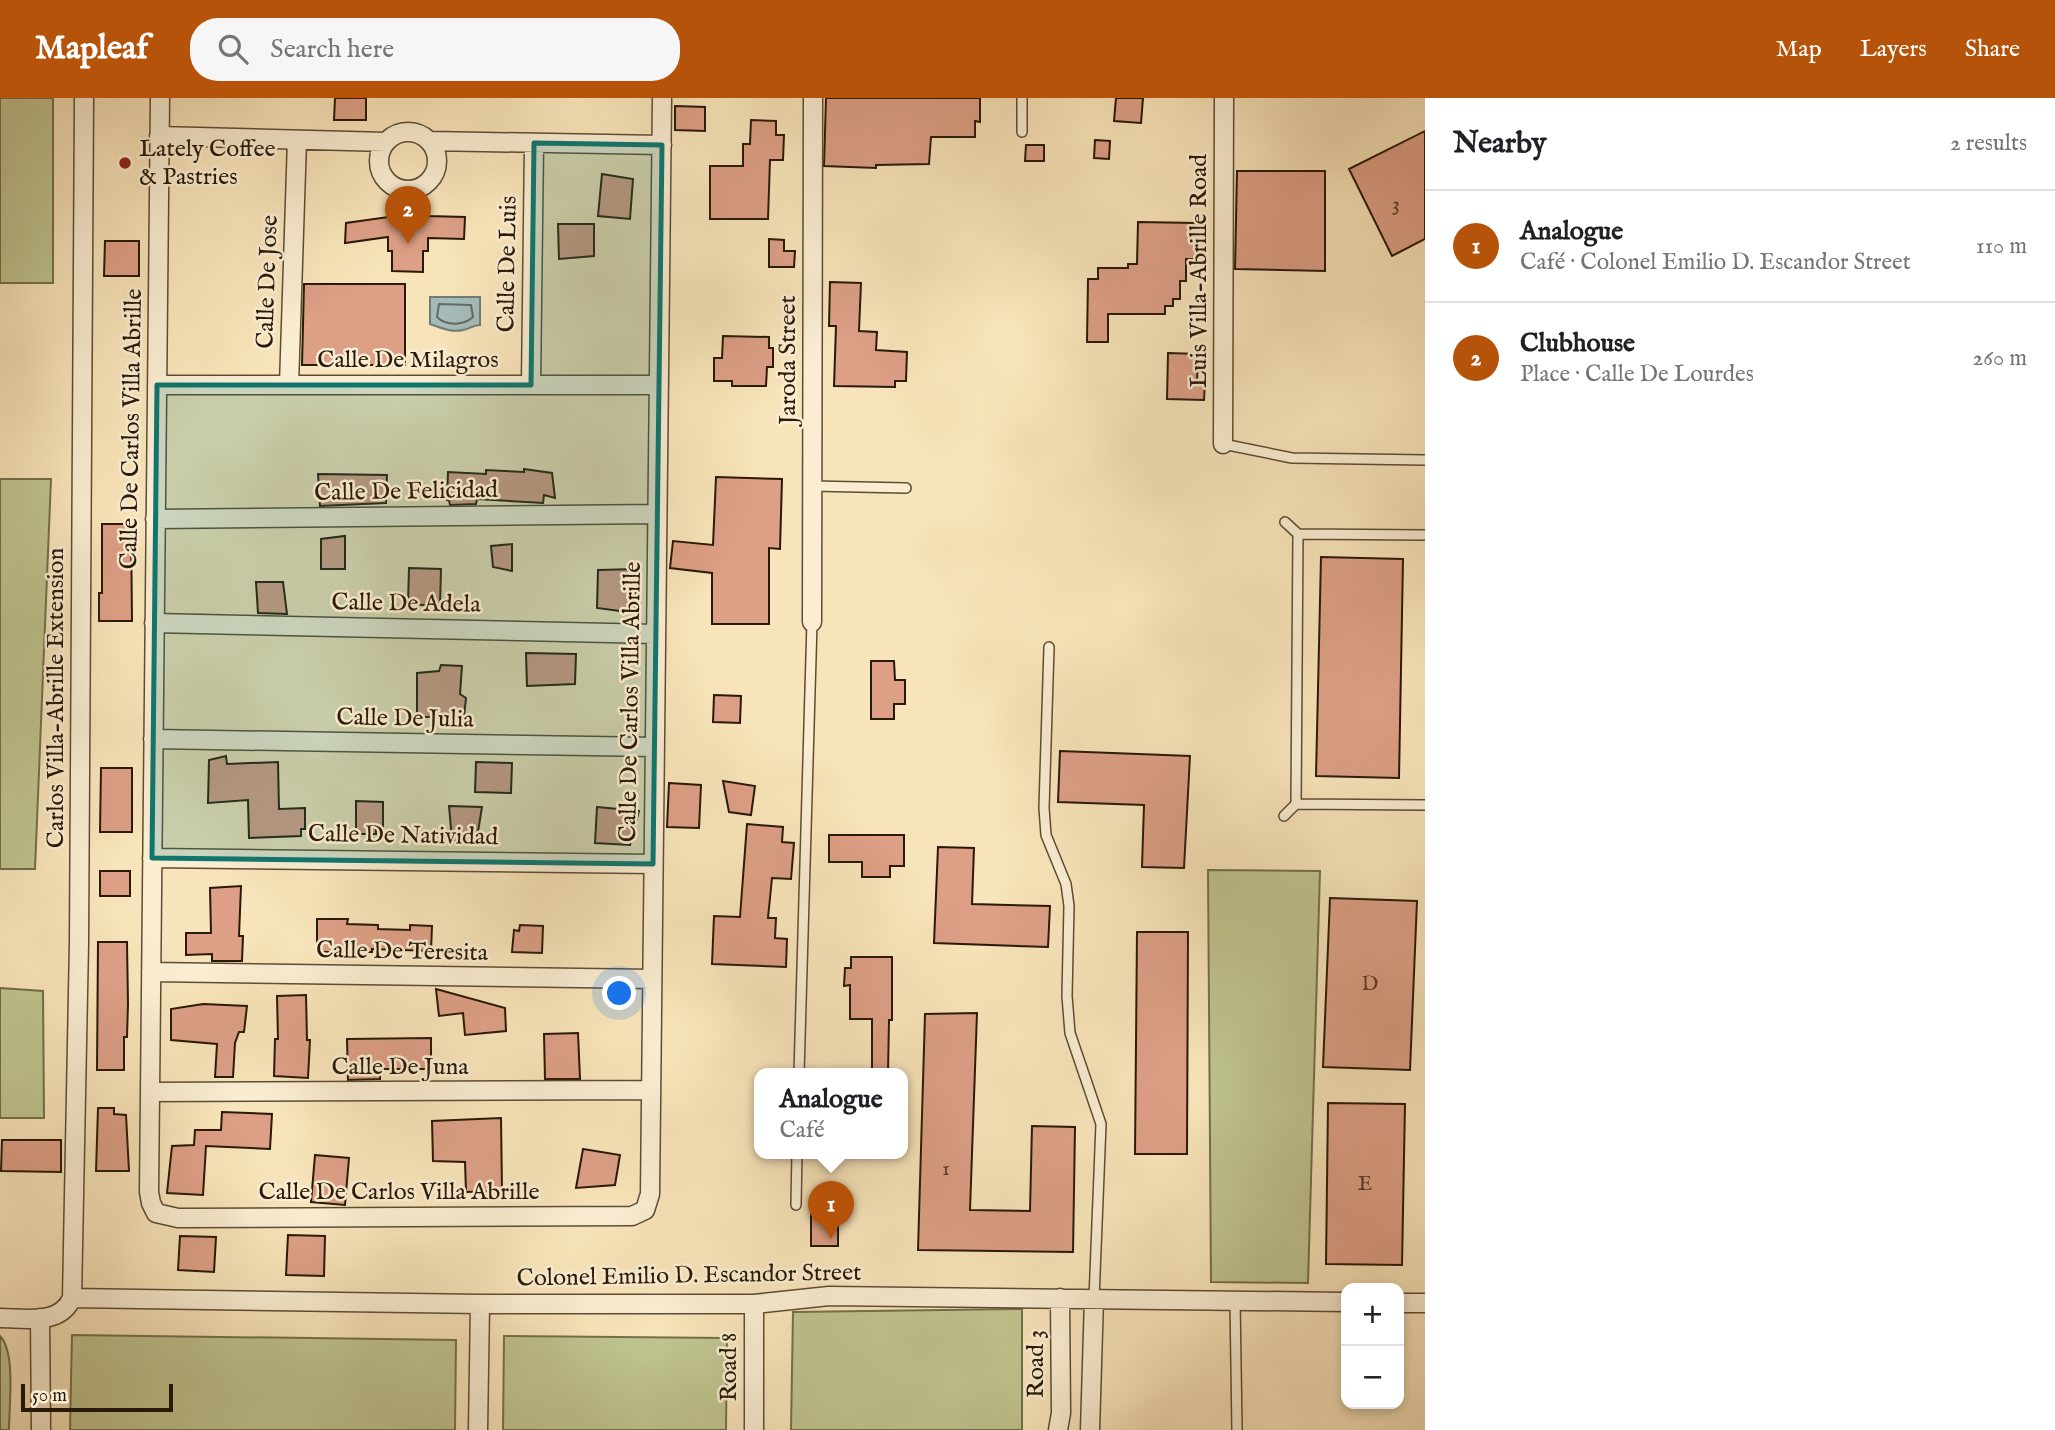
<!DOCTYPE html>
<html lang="en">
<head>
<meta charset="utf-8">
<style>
	body { margin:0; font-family:"IM FELL English",serif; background:#f6f6f6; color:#202124 }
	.controls { position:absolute; right:21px; bottom:21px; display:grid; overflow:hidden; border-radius:14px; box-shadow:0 4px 10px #0003 }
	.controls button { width:63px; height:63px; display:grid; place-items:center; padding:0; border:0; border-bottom:2px solid #e0e0e0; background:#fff; color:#202124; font:35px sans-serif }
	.scale { position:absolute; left:21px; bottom:18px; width:152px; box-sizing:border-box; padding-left:7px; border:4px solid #291907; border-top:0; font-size:19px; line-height:24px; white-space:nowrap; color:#291907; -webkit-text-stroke:5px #faedd2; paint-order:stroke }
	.you { position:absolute; left:620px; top:896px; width:24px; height:24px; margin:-18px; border:5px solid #fff; border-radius:50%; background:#1a73e8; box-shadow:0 0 0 10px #1a73e833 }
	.badge { display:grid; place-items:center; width:46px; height:46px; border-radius:50%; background:#b45309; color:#fff; font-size:23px; font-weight:700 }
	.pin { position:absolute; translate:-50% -58px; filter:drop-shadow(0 2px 4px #0008) }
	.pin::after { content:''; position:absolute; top:37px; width:24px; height:21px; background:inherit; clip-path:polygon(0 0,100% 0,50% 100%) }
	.popup { position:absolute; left:754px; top:970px; width:154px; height:91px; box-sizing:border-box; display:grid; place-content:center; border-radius:14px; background:#fff; filter:drop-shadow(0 2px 5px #0005); font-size:23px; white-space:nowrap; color:#757577 }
	.popup b { font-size:26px; color:#202124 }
	.popup::after { content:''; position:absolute; left:50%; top:100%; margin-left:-14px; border:14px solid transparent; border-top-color:#fff }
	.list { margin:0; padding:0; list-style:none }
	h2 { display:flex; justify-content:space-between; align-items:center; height:91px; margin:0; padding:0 28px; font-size:30px }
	h2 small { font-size:23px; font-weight:400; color:#757577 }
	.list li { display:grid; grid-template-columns:46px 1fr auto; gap:21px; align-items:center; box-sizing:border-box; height:112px; padding:0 28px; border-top:2px solid #e0e0e0 }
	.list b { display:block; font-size:26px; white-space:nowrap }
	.list p { margin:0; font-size:23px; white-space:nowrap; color:#757577 }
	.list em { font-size:23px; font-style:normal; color:#757577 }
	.icon { flex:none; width:38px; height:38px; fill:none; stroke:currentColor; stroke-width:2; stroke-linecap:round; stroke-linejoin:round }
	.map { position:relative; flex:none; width:1425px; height:1332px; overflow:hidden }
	header { display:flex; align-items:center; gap:42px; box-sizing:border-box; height:98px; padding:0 35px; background:#b45309; color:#fff }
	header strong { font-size:33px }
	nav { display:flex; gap:38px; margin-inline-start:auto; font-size:24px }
	.search { width:490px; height:63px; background:#f6f6f6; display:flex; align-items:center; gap:18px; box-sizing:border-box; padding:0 24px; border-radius:28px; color:#757577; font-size:26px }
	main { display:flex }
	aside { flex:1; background:#fff }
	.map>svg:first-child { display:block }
	.green { fill:#bfc48f; stroke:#746e4b; stroke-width:2 }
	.water { fill:#a3bcbb; stroke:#727b73; stroke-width:2 }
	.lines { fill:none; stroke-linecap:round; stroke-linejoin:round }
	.shore { stroke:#666a61; stroke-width:2 }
	.building { fill:#dd9f86; stroke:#291907; stroke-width:2 }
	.service-casing { stroke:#5d4c34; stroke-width:12 }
	.minor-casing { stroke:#5d4c34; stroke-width:21 }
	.service { stroke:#faedd2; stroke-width:9 }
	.minor { stroke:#faedd2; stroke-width:18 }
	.marked { fill:#0f766e; fill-opacity:0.2; stroke:#0f766e; stroke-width:5; stroke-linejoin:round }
	.poi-dot { fill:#8f2418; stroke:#faedd2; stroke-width:2.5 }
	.labels { text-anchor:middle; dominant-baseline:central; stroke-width:5; stroke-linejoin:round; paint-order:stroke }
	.number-label { font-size:21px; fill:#563a27 }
	.poi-label { font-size:24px; fill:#291907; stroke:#faedd2; text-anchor:start }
	.street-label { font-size:24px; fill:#291907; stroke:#faedd2 }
</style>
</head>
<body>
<header>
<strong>Mapleaf</strong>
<div class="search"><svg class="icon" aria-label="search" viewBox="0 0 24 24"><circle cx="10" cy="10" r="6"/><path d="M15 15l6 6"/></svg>Search here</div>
<nav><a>Map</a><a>Layers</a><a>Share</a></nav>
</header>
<main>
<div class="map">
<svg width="1425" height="1332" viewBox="0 0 1425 1332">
	<rect width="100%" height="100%" fill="#f8e4ba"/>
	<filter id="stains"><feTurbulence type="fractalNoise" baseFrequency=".00286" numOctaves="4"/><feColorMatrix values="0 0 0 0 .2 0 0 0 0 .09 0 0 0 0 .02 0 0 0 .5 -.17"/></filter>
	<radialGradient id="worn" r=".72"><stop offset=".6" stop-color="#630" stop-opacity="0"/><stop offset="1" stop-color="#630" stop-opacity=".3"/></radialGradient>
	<path class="green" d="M0,0h53v185h-53z
		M0,381h51l-16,390h-35z
		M1208,772l112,1 -12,412 -97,-1z
		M0,890l43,3 1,127h-44z
		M1022,1211v121h-231l2,-118z
		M72,1237l384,5 -1,90h-385z
		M0,1238c16,16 9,70 9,94h-9z
		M504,1238l223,2 -1,92h-223z"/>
	<path class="water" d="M430,199h50v28c-7,0 -10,4 -17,5 -12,3 -24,-3 -33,-6z"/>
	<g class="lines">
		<path class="shore" d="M439,206l32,1 2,12c-10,9 -27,9 -36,0z"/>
	</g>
	<path class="building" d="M335,0h31v22h-32z
		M826,0h154v24l-5,-1v16h-44l-2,27 -53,1v3l-52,-2z
		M1116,0h27l-2,25 -27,-2z
		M675,8l30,1v24l-30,-1z
		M751,22l25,1v14h8l-1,25h-13l-2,59h-58v-53h33v-22h7z
		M1425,33v108l-33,17 -43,-87z
		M1095,42l15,1 -1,18 -15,-1z
		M1026,47h18v16h-19z
		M1237,73h88v100l-90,-2z
		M602,76l31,5 -3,40 -32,-3z
		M399,105l19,1v5h11l-1,7 37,1 -1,22 -36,-1v13h-5v21l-31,-1v-20h-4v-14l-43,6 1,-20 43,-6v-9h10z
		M1138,124l59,1 -1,36h-10v22h-6v18h-7v7h-8v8h-57v28h-21l1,-63h10v-11h30v-4h9z
		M558,126h36v32l-35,3z
		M769,141l15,1v11h11l-1,16h-25z
		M105,143h34v35h-35z
		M830,184l31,1 -2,48 18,1 -1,18 31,2 -1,29h-11v6l-61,-1 2,-60h-7z
		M304,186h101v81h-103z
		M723,238l46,1v11h4v19h-6l-1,19h-34v-5h-18v-23h8z
		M1168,255l30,1 -1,28h8l-1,18 -37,-1z
		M524,371l28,4 3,25 -11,-3 -1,8 -66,-4 -1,5 -26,1 -1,-5h-2l1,-28 38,2v-4l38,2z
		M318,376l69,1 -1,28 -66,3z
		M716,379l66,2 -2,70 -11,-1v76h-57v-51l-42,-5 3,-27 40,4z
		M102,426h29l1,97h-33v-28h3z
		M345,438v33h-24v-30z
		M512,446v27l-19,-4 -2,-21z
		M1321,459l82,2 -4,219 -83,-2z
		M409,470l32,1 -1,37 -32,-2z
		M637,471l-2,44 -38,-5 1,-38z
		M256,484h27l4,32 -29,-1z
		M526,555l50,1 -1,30 -48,2z
		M871,563h23l1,19h10v24h-11v15h-23z
		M441,567l21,1 -2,28 6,4 -2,19h-47v-44l22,-2z
		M714,597l27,1 -1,27 -27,-1z
		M1060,653l130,5 -6,112 -42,-1 2,-62 -86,-3z
		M226,658l1,8 51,-2 1,47 26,-1v21h-4v7l-52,2 -1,-38 -40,3 1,-43z
		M476,664l36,1 -1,30 -36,-1z
		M101,670h31v64h-32z
		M723,683l32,5 -4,29 -22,-3z
		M669,685l32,2 -2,43 -32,-1z
		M356,703l27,1v27h-7v5h-20z
		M449,708l33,1 -6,37 -24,-4z
		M597,709l42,4 -9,34 -35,-2z
		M747,726l36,3 -1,15 12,1 -3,36 -19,-1 -4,40h8l-1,20 12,1 -1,28 -74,-3 2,-48 26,1z
		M829,737h75v31h-14v11h-28v-15h-33z
		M938,749l36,1 -2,56 78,2 -2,41 -114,-4z
		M100,773h30v25h-30z
		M241,788l-2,50h4l-1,25h-30v-7l-26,1v-22h25l-1,-45z
		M1330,800l87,3 -7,169 -87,-3z
		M317,821h31l-1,5 31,1v4l32,1v-5l22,1 -1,25 -59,-2v3h-55z
		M520,827l23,1 -1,27 -30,-1 2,-22 5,1z
		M1137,834h51l-1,222h-52z
		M98,844h29l1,62 -1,33h-3v33h-27z
		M851,859h41v63h-3l-1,53h-16v-54h-22v-34l-6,1 1,-18h6z
		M436,891l69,19 1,23 -41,4 -2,-22 -24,3z
		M306,897l1,45h3l-2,38 -34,-2 1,-37h3l-1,-43z
		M203,906l44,2 -3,26h-5l-4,11 -2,34h-18l2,-33 -46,-4v-31z
		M977,915l-7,197 60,1 2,-85 43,1 -2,125 -155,-2 7,-236z
		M578,935l2,46h-35l-1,-45z
		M431,940v31h-51v10l-32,1 -1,-41z
		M1328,1005l77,1 -3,161 -76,-1z
		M98,1010h16v6l12,1 3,56h-33z
		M222,1014l50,2 -2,35 -64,-3 -3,49 -36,-2 5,-47 22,-1 1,-15h26z
		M501,1020l1,73 -36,1 -1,-30 -32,-1 -1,-40z
		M2,1042h59v32l-60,-1z
		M583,1051l37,6 -5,30 -39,3z
		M315,1057l34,3 -4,47 -34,-3z
		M811,1114l27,1v33h-27z
		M288,1137l37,1 -1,40 -38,-1z
		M180,1138l36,1 -2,35 -36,-2z"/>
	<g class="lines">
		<defs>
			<path id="service" d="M1022,34v-34
				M1223,346l69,14 133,2
				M812,388l94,2
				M1285,424l13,12 127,1
				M1049,549l-5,161 2,27 20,49 3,22 -2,90 3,37 31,91 -7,175
				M1296,706l129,1
				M1284,718l12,-12 2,-270
				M799,975l13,-451
				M796,1107l1,-52
				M1235,1203l2,129"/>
			<path id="minor" d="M160,0l-11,1094 2,11 5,10 22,5 454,-2 13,-6 5,-16 12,-1096
				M379 63a29 29 0 1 1 58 0a29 29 0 1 1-58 0Z
				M159,38l227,6
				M429,43l233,4
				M157,287h502
				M289,287l8,-245
				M531,287l3,-242
				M1223,346l1,-346
				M155,421l502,-5
				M812,524l1,-524
				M154,525l502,11
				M153,641l502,8
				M152,760l501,6
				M151,874l501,7
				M150,994l501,-2
				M72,1200l408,6h274l75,-8 517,6
				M1399,1205h26
				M0,1220c25,0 60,8 72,-20l7,-356 5,-844
				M40,1220l1,112
				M478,1332l2,-126
				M754,1332v-126
				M1058,1332l3,-17 -1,-115
				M1090,1332l4,-131"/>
		</defs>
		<use href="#service" class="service-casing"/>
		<use href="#minor" class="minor-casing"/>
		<use href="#service" class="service"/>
		<use href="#minor" class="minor"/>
	</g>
	<path class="marked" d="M534,45l128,2 -9,719 -501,-6 5,-473h374z"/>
	<circle class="poi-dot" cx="125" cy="65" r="7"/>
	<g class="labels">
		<g class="number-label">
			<text x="1396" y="106">3</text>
			<text x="1370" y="886">D</text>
			<text x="946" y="1071">1</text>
			<text x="1365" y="1086">E</text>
		</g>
		<g class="poi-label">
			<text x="139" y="51">Lately Coffee<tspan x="139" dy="28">&amp; Pastries</tspan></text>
		</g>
		<g class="street-label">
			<text transform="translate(508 166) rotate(-89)">Calle De Luis</text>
			<text transform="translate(1199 173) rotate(-90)">Luis Villa-Abrille Road</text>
			<text transform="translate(268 184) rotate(-88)">Calle De Jose</text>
			<text x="408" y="262">Calle De Milagros</text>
			<text transform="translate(788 262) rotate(-90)">Jaroda Street</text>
			<text transform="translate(132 331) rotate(-89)">Calle De Carlos Villa Abrille</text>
			<text transform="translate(406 394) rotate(-1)">Calle De Felicidad</text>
			<text transform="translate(406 506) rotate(1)">Calle De Adela</text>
			<text transform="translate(56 600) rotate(-90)">Carlos Villa-Abrille Extension</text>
			<text transform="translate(631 604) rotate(-89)">Calle De Carlos Villa Abrille</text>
			<text transform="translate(405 621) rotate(1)">Calle De Julia</text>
			<text transform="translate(403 738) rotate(1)">Calle De Natividad</text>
			<text transform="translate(402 854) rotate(1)">Calle De Teresita</text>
			<text x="400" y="969">Calle De Juna</text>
			<text x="399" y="1094">Calle De Carlos Villa Abrille</text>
			<text transform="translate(689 1178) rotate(-1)">Colonel Emilio D. Escandor Street</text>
			<text transform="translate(1036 1266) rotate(-90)">Road 3</text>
			<text transform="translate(729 1269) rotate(-90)">Road 8</text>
		</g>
	</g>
	<rect width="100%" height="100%" filter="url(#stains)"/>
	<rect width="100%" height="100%" fill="url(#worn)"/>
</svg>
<div class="controls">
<button>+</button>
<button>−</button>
</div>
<div class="scale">50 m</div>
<div class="you"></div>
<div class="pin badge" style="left:831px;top:1141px">1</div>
<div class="popup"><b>Analogue</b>Café</div>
<div class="pin badge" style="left:408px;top:146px">2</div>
</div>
<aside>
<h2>Nearby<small>2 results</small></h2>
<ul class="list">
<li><span class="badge">1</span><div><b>Analogue</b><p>Café · Colonel Emilio D. Escandor Street</p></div><em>110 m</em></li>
<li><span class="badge">2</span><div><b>Clubhouse</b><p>Place · Calle De Lourdes</p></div><em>260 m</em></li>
</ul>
</aside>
</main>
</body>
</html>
